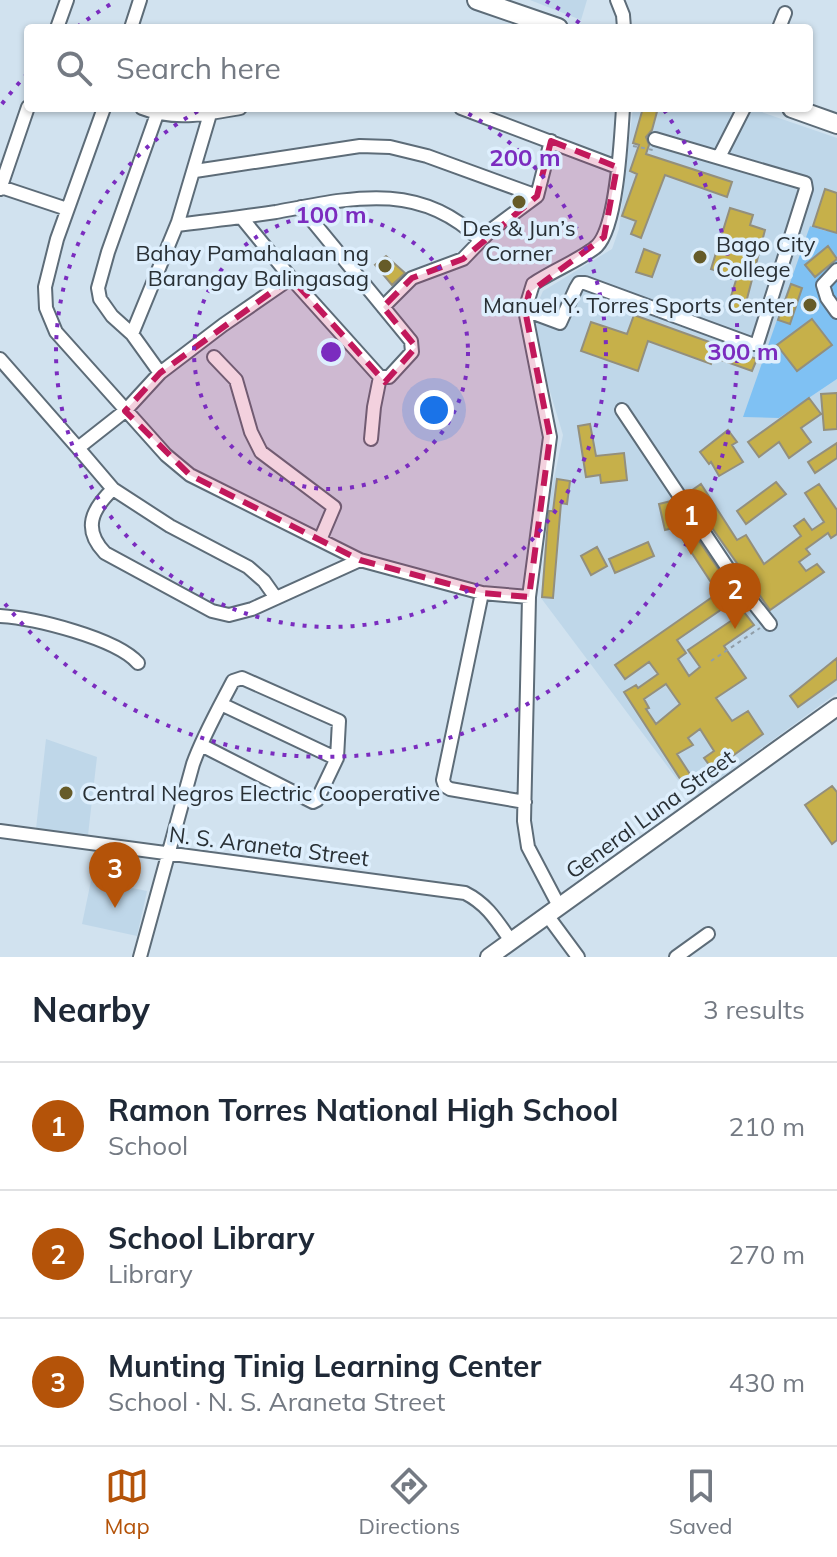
<!DOCTYPE html>
<html lang="en">
<head>
<meta charset="utf-8">
<style>
	body { margin:0; font-family:Mulish,sans-serif; background:#f6f6f7; color:#1f2937 }
	.you { position:absolute; left:434px; top:410px; width:28px; height:28px; margin:-20px; border:6px solid #fff; border-radius:50%; background:#1a73e8; box-shadow:0 0 0 12px #1a73e833 }
	.badge { display:grid; place-items:center; width:52px; height:52px; border-radius:50%; background:#b45309; color:#fff; font-size:26px; font-weight:700 }
	.pin { position:absolute; translate:-50% -66px; filter:drop-shadow(0 2px 4px #0008) }
	.pin::after { content:''; position:absolute; top:42px; width:28px; height:24px; background:inherit; clip-path:polygon(0 0,100% 0,50% 100%) }
	.list { margin:0; padding:0; list-style:none }
	h2 { display:flex; justify-content:space-between; align-items:center; height:104px; margin:0; padding:0 32px; font-size:34px }
	h2 small { font-size:26px; font-weight:400; color:#747a83 }
	.list li { display:grid; grid-template-columns:52px 1fr auto; gap:24px; align-items:center; box-sizing:border-box; height:128px; padding:0 32px; border-top:2px solid #e0e1e3 }
	.list b { display:block; font-size:30px; white-space:nowrap }
	.list p { margin:0; font-size:26px; white-space:nowrap; color:#747a83 }
	.list em { font-size:26px; font-style:normal; color:#747a83 }
	.icon { flex:none; width:44px; height:44px; fill:none; stroke:currentColor; stroke-width:2; stroke-linecap:round; stroke-linejoin:round }
	.map { position:relative; flex:none; width:837px; height:957px; overflow:hidden }
	.search { position:absolute; background:#fff; box-shadow:0 2px 6px #0004; left:24px; right:24px; top:24px; height:88px; display:flex; align-items:center; gap:20px; box-sizing:border-box; padding:0 28px; border-radius:8px; color:#747a83; font-size:30px }
	.sheet { height:488px; background:#fff }
	nav { display:flex; justify-content:space-around; align-items:center; box-sizing:border-box; height:112px; border-top:2px solid #e0e1e3; background:#fff; font-size:22px; color:#747a83 }
	nav a { display:grid; justify-items:center; gap:4px }
	nav .on { color:#b45309 }
	.map>svg:first-child { display:block }
	.built { fill:#bfd7e9 }
	.garden { fill:#7fc1f3 }
	.building { fill:#c6b04a; stroke:#938f7d; stroke-width:2; fill-rule:evenodd }
	.lines { fill:none; stroke-linecap:round; stroke-linejoin:round }
	.minor-casing { stroke:#5d6c78; stroke-width:16 }
	.major-casing { stroke:#5d6c78; stroke-width:20 }
	.highway-casing { stroke:#5d6c78; stroke-width:22 }
	.path { stroke:#919ea8; stroke-width:2; stroke-dasharray:4 4; stroke-linecap:butt }
	.minor { stroke:#fff; stroke-width:12 }
	.major { stroke:#fff; stroke-width:16 }
	.highway { stroke:#fff; stroke-width:18 }
	.marked { fill:#c2185b; fill-opacity:0.2; stroke:#c2185b; stroke-width:6; stroke-dasharray:16 10; stroke-linejoin:round }
	.ring { fill:none; stroke:#7b2cbf; stroke-width:4; stroke-dasharray:4 8 }
	.poi-dot { fill:#665b28; stroke:#deeffd; stroke-width:3 }
	.labels { text-anchor:middle; dominant-baseline:central; stroke-width:7; stroke-linejoin:round; paint-order:stroke }
	.poi-label { font-size:22px; fill:#293035; stroke:#deeffd; text-anchor:start }
	.street-label { font-size:22px; fill:#293035; stroke:#deeffd }
	.centre { fill:#7b2cbf; stroke:#deeffd; stroke-width:4 }
	.ring-label { font-size:24px; text-anchor:middle; font-weight:bold; fill:#7b2cbf; stroke:#deeffd; stroke-width:7; stroke-linejoin:round; paint-order:stroke }
</style>
</head>
<body>
<div class="map">
<svg width="837" height="957" viewBox="0 0 837 957">
	<rect width="100%" height="100%" fill="#d1e2ef"/>
	<path class="built" d="M530,0h57l-6,20z
		M633,108h117l87,30v60l-11,33 -16,-5 -31,192 58,-39v314l-145,106 -151,-201 6,-85 16,-78 -26,-87 -6,-30 12,-27 69,-42 7,-20z
		M46,739l51,18 -9,78 -52,-6z
		M97,852l36,8 -6,27 20,4 -10,45 -55,-12z"/>
	<path class="garden" d="M837,198v181l-58,39 -36,-1 67,-191 16,5z"/>
	<path class="building" d="M643,108h15l-6,22 -6,7 3,8 -3,9 86,28 -5,15 -62,-22 -24,63 -10,-4 5,-13 -14,-5 15,-42 -7,-3 9,-26 -6,-2z
		M825,189l12,4v40l-24,-7z
		M730,208l23,7 -3,10 15,5 -22,84 -16,-5 10,-32 -26,-8z
		M828,246l9,13 -22,18 -10,-12z
		M644,249l16,6 -8,22 -16,-5z
		M386,256l19,17 -13,12 -17,-20z
		M791,284l11,4 -12,36 -12,-4z
		M634,315l123,44 -5,12 -39,-14 -2,7 -63,-23 -10,30 -57,-20 10,-29 36,12z
		M812,319l20,26 -35,26 -20,-26z
		M837,393v36l-13,1 -3,-36z
		M809,398l12,16 -20,14 10,14 -22,16 -10,-16 -20,15 -11,-15z
		M590,424l6,32 28,-3 3,27 -26,3 -1,-8 -14,2 -8,-51z
		M728,430l9,12 -5,3 11,17 -24,14 -8,-14 -2,2 -9,-12z
		M837,443v15l-22,15 -7,-11z
		M557,479l13,2 -3,23 -6,-1 -8,95 -11,-1 6,-77 1,-9h4z
		M776,482l10,12 -40,30 -9,-13z
		M701,484l36,56 9,-5 18,29 37,-28 -7,-10 10,-7 8,11 12,-8 -19,-29 14,-9 18,26v24l-6,4 -3,-5 -22,16 4,5 -11,8 7,9 11,-7 7,8 -54,38 -62,-88 3,-3 -4,1 -19,-27z
		M671,501l6,26 -12,3 -6,-26z
		M693,532l45,66 -61,42 9,13 -8,6 11,17 11,-9 -12,-17 56,-38 10,13 -30,21 22,32 -30,20 16,23 16,-10 15,23 -50,36 -9,-12 10,-7 -14,-22 -12,9 5,7 -16,9 20,31 -9,6 -64,-99 12,-7 2,3 20,-14 -9,-12 -24,17 -10,-14 103,-72 -36,-55zM666,684l14,20 -24,20 -10,-15 3,-1 -5,-9z
		M648,542l6,14 -39,17 -6,-14z
		M597,547l10,19 -16,9 -10,-19z
		M837,658v21l-39,28 -8,-11z
		M832,786l5,6v48l-5,4 -27,-39z"/>
	<g class="lines">
		<defs>
			<path id="minor" d="M617,0l6,15 1,13
				M57,28l10,-28
				M131,28l9,-28
				M779,28l6,-15
				M104,108l-47,131 -12,48 1,21 10,24 110,123 24,20 170,85 122,33 47,4
				M142,108c33,13 65,6 98,0
				M461,108l156,59
				M157,114l-49,138 -10,36 2,11 12,17 20,18 28,39
				M719,157l25,-49
				M195,171l165,-25 30,1 37,9 110,40
				M1,187l66,22
				M0,189l28,-82
				M301,207l110,134 1,11 -23,25h-9
				M241,217l50,61 89,99
				M177,225c33,-4 66,-8 99,-13 75,-14 143,-32 204,28
				M837,270l-14,15 4,13 10,14
				M383,307l29,-29 51,-19 28,-29 46,-34 14,-55
				M525,310l35,13 16,-35 3,-5h6l166,61h6l49,-155 -1,-6 -150,-44
				M132,334l46,-112 32,-108
				M214,357l22,23 15,52 10,20 73,55 -14,33
				M0,359l78,89
				M622,410l115,172 33,42
				M371,439l3,-32 6,-30
				M113,489c-21,20 -31,40 -8,64l107,58 17,4 23,-6 108,-49
				M482,593l-39,187 2,6 5,3 75,13
				M276,598l-12,-17 -16,-14 -78,-41 -57,-37 -35,-41 47,-37 35,-38 63,-48 68,-47
				M0,616c34,2 116,22 138,47
				M201,745l112,57 4,-2 20,-42
				M0,831l465,62c22,11 32,28 46,48
				M559,906l-31,-59 -4,-26 5,-224 21,-160 -25,-127 8,-26c17,-12 51,-26 64,-38 20,-20 24,-107 26,-138
				M547,915l31,42
				M140,957l53,-193c10,-28 26,-56 40,-83l9,-3 97,43 -2,37 -6,-2 -110,-52
				M676,957l32,-23"/>
			<path id="major" d="M489,957l348,-250"/>
			<path id="highway" d="M477,0l81,28
				M792,108l45,16"/>
		</defs>
		<use href="#minor" class="minor-casing"/>
		<use href="#major" class="major-casing"/>
		<use href="#highway" class="highway-casing"/>
		<path class="path" d="M633,146l20,4
			M711,661l49,-33"/>
		<use href="#minor" class="minor"/>
		<use href="#major" class="major"/>
		<use href="#highway" class="highway"/>
	</g>
	<path class="marked" d="M551,141l66,26 -13,70 -75,56 -4,17 25,127 -21,160 -47,-4 -122,-33 -170,-85 -65,-64 35,-38 131,-95 94,104 31,-35 -33,-40 29,-29 51,-19 74,-63z"/>
	<g class="ring">
		<circle cx="331" cy="352" r="137"/>
		<path d="M458 108A275 275 0 1 1 204 108"/>
		<path d="M2 104A412 412 0 0 1 27 74M77 27A412 412 0 0 1 116 1M546 1A412 412 0 0 1 585 27M664 110A412 412 0 0 1 2 600"/>
	</g>
	<g class="poi-dot">
		<circle cx="519" cy="202" r="8"/>
		<circle cx="700" cy="257" r="8"/>
		<circle cx="385" cy="266" r="8"/>
		<circle cx="810" cy="305" r="8"/>
		<circle cx="66" cy="793" r="8"/>
	</g>
	<g class="labels">
		<g class="poi-label">
			<text x="519" y="228" text-anchor="middle">Des &amp; Jun’s<tspan x="519" dy="25">Corner</tspan></text>
			<text x="716" y="244">Bago City<tspan x="716" dy="25">College</tspan></text>
			<text x="369" y="253" text-anchor="end">Bahay Pamahalaan ng<tspan x="369" dy="25">Barangay Balingasag</tspan></text>
			<text x="794" y="305" text-anchor="end">Manuel Y. Torres Sports Center</text>
			<text x="82" y="793">Central Negros Electric Cooperative</text>
		</g>
		<g class="street-label">
			<text transform="translate(650 814) rotate(-36)">General Luna Street</text>
			<text transform="translate(269 846) rotate(7)">N. S. Araneta Street</text>
		</g>
	</g>
	<circle cx="331" cy="352" r="12" class="centre"/>
	<g class="ring-label">
		<text x="525" y="166">200 m</text>
		<text x="331" y="223">100 m</text>
		<text x="743" y="360">300 m</text>
	</g>
</svg>
<div class="you"></div>
<div class="pin badge" style="left:691px;top:555px">1</div>
<div class="pin badge" style="left:735px;top:629px">2</div>
<div class="pin badge" style="left:115px;top:908px">3</div>
<div class="search"><svg class="icon" aria-label="search" viewBox="0 0 24 24"><circle cx="10" cy="10" r="6"/><path d="M15 15l6 6"/></svg>Search here</div>
</div>
<section class="sheet">
<h2>Nearby<small>3 results</small></h2>
<ul class="list">
<li><span class="badge">1</span><div><b>Ramon Torres National High School</b><p>School</p></div><em>210 m</em></li>
<li><span class="badge">2</span><div><b>School Library</b><p>Library</p></div><em>270 m</em></li>
<li><span class="badge">3</span><div><b>Munting Tinig Learning Center</b><p>School · N. S. Araneta Street</p></div><em>430 m</em></li>
</ul>
</section>
<nav>
<a class="on"><svg class="icon" aria-label="map" viewBox="0 0 24 24"><path d="M3 6l6-2 6 2 6-2v14l-6 2-6-2-6 2zM9 4v14M15 6v14"/></svg>Map</a>
<a><svg class="icon" aria-label="directions" viewBox="0 0 24 24"><path d="M12 3l9 9-9 9-9-9zM9 14v-3h6M13 9l2 2-2 2"/></svg>Directions</a>
<a><svg class="icon" aria-label="saved" viewBox="0 0 24 24"><path d="M7 4h10v16l-5-4-5 4z"/></svg>Saved</a>
</nav>
</body>
</html>
